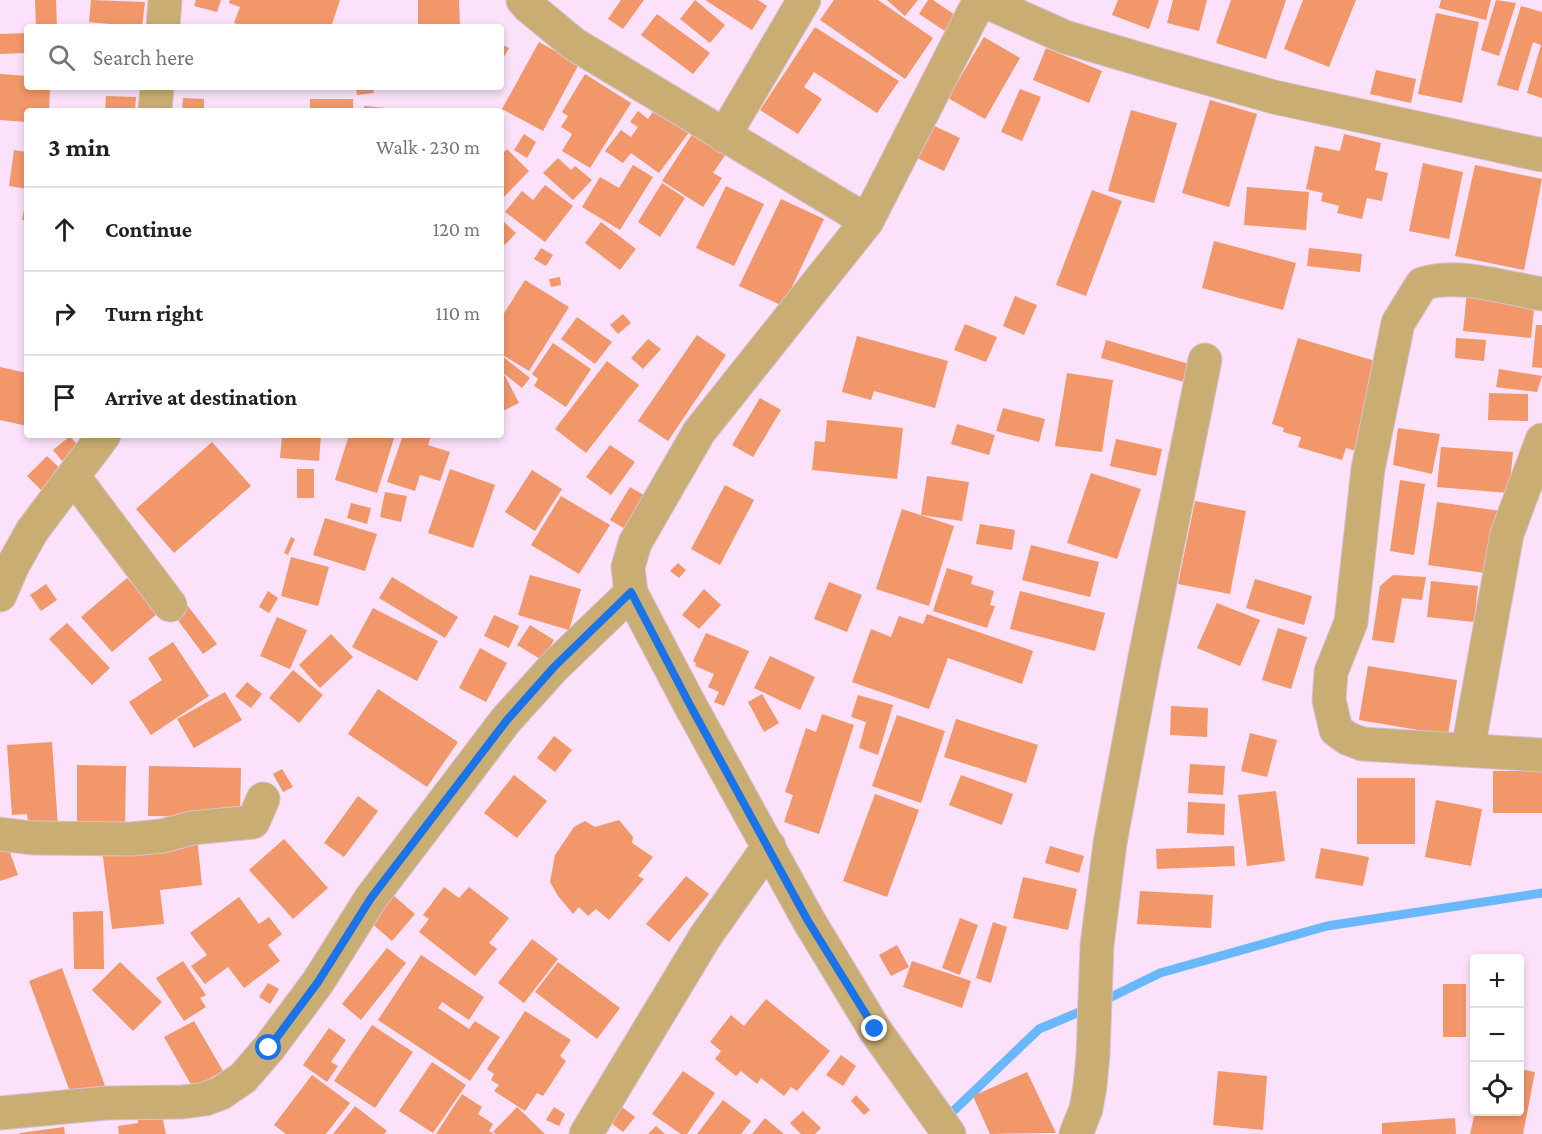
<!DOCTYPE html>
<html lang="en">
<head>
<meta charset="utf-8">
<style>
	body { margin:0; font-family:"Crimson Pro",serif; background:#f2f2f2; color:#202124 }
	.controls { position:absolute; right:18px; bottom:18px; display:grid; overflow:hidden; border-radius:6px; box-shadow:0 3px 9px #0003 }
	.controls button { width:54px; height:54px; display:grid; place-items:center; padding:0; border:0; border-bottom:2px solid #e0e0e0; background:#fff; color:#202124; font:30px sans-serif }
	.stop { position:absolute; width:18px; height:18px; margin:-14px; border:4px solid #1a73e8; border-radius:50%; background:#fff }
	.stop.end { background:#1a73e8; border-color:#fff; box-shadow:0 2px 6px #0008 }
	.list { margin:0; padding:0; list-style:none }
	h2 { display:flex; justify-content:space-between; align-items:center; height:78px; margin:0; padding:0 24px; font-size:26px }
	h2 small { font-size:20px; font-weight:400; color:#757577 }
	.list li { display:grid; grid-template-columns:39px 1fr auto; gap:18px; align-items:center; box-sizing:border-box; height:84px; padding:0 24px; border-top:2px solid #e0e0e0 }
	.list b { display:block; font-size:22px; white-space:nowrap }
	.list em { font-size:20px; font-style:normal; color:#757577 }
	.icon { flex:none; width:33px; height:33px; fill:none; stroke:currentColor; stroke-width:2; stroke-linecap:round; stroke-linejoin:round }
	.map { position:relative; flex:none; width:1542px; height:1134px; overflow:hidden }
	.search { position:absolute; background:#fff; box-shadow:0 3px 9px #0003; left:24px; top:24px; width:480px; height:66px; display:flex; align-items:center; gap:15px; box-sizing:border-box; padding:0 21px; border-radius:6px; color:#757577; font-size:22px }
	.panel { position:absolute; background:#fff; box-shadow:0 3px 9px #0003; left:24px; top:108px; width:480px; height:330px; border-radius:6px }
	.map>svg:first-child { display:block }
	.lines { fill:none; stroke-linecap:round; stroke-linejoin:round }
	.stream { stroke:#6ab8fc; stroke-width:9 }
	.building { fill:#f1976a }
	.minor-casing { stroke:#d7c1d7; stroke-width:35 }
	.minor { stroke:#c9ad72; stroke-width:33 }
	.route { stroke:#1a73e8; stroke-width:8 }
</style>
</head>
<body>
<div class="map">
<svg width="1542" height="1134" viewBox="0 0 1542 1134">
	<rect width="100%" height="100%" fill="#fbe2fa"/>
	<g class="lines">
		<path class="stream" d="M1101,1002l59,-29 167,-47 215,-33
			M945,1119l94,-90 50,-21"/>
	</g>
	<path class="building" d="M35,0h21l1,27h-21z
		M91,0l54,2 -3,25 -53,-5z
		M196,0h25l-4,12 -23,-6z
		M230,0h110l-9,27h-85l-12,-4 6,-16 -11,-4z
		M418,0h41l1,27h-42z
		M621,0h23l-21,29 -15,-10z
		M695,0l30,25 -15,18 -30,-24z
		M705,0h53l9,6 -15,24z
		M834,0h44l55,38 -28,41 -85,-59z
		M887,0h31l-13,16z
		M928,0h5l22,15 -10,16 -26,-17z
		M1118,0h41l-10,29 -37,-14z
		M1173,0h34l-8,31 -32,-8z
		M1231,0h55l-20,59 -50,-16z
		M1303,0h53l-27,67 -45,-18z
		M1441,0h50l-5,20 -47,-12z
		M1496,0l20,3 -17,53 -18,-6z
		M1521,6l21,6v86l-15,-5 14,-48 -8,-3 -15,49 -21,-6z
		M1436,13l43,9 -17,81 -44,-9z
		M657,14l53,39 -17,21 -52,-39z
		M815,27l84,54 -22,32 -63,-41 -10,15 18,12 -24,35 -38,-24z
		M27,33v20l-27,1v-20z
		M984,37l36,21 -35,61 -37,-21z
		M539,42l40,22 -36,67 -41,-22z
		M501,44l8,4 -8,14z
		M1046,48l56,23 -13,32 -56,-23z
		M1376,70l40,9 -5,24 -41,-9z
		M0,74l27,2v11h23l-1,24h-22v11l-27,-2z
		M585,74l46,29 -41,65 -28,-17 10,-17 -11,-7 7,-11 -6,-4z
		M67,87h42v3l-42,-1z
		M356,87h17l1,6 -17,2z
		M1020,89l21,8 -19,44 -21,-9z
		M106,96l30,1 -1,14h-30z
		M183,98l21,1v12h-22z
		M310,99h43v12h-43z
		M1210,100l47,14 -28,93 -47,-14z
		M659,103l34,24 -34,46 -28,-20 -8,10 -18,-12 16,-21 10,7 7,-10 -8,-5 8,-11 10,8z
		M364,106l23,2 -1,3h-23z
		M1131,110l46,13 -23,80 -46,-12z
		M930,124l30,14 -16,33 -29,-14z
		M693,133l33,21 -13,19 9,5 -19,29 -41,-26z
		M524,134l12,8 -9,16 -13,-8z
		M1344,134l37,9 -6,27 13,3 -6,28 -15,-3 -5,21 -25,-6 2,-7 -18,-5 2,-8 -17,-4 9,-43 25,5z
		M507,149l22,22 -26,27 -2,-2v-41z
		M14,150l13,2v37l-18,-3z
		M558,158l13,12 4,-4 17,14 -19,20 -30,-27z
		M1423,163l40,9 -14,67 -40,-8z
		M633,165l20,12 -33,53 -38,-23 18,-30 19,11z
		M1475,165l67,14 -18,91 -69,-14z
		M662,183l23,15 -25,39 -22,-15z
		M545,185l28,21 -28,36 -40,-30 17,-21 11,9z
		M726,186l38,18 -30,62 -38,-18z
		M1247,187l62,5 -3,38 -62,-5z
		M1092,190l30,11 -36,95 -30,-11z
		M26,198h1v22h-5z
		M781,199l43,20 -41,87 -44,-20z
		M504,222l12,11 -11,12 -4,-4v-15z
		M601,222l35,27 -16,21 -35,-27z
		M1214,241l82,22 -13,47 -81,-22z
		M541,248l12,7 -7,11 -12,-7z
		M1309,248l53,6 -2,18 -53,-6z
		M560,277l1,8 -10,2 -2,-8z
		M525,280l44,27 -40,64 -28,-17v-36z
		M1467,292l68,7 -4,39 -68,-7z
		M1015,296l22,9 -13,30 -21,-9z
		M623,314l8,9 -13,11 -8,-9z
		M577,317l35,25 -17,22 -34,-25z
		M965,324l32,13 -11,25 -32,-12z
		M1536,325h6v43l-10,-1z
		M697,335l29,20 -58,86 -30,-20z
		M857,336l91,25 -13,47 -61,-17 -3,9 -29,-8z
		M1298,338l84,25 -17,91 -19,-6 -4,12 -44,-13 3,-10 -18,-5 1,-4 -12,-4z
		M1456,338l30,2 -2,21 -29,-3z
		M648,339l13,10 -18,20 -12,-11z
		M1106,340l90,26 -5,18 -90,-26z
		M553,343l38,26 -25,38 -32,-21 4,-7 -6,-5z
		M502,356l28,22 -8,10 -21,-17z
		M607,361l32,24 -53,68 -31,-24z
		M0,367l27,6v53l-27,-6z
		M1499,369l43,7 -5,16 -41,-5z
		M1067,373l46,7 -11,72 -47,-6z
		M504,374l15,29 -18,9v-37z
		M1489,393l39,1v27l-40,-1z
		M760,398l21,12 -28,47 -21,-12z
		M1003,408l42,11 -6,23 -43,-11z
		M827,420l76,8 -6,51 -85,-9 3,-29 10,1z
		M957,424l38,11 -6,20 -38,-11z
		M1398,428l42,6 -8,40 -39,-9z
		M282,435h39l-2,26 -39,-3z
		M349,435h46l-18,58 -42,-13z
		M403,435h28l-3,10 22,7 -10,29 -20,-6 -5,16 -28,-9z
		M70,436l9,11 -17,14 -9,-11z
		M1116,439l46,10 -6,27 -46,-10z
		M212,442l39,44 -77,67 -38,-44z
		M610,445l25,17 -24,33 -25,-18z
		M1441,447l72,5 -4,41 -72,-6z
		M47,456l19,18 -20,21 -19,-19z
		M297,469h17v29h-17z
		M450,469l45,16 -22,63 -45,-15z
		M532,470l30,19 -27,42 -30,-19z
		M1091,473l50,16 -24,70 -50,-16z
		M927,476l42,6 -7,39 -41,-6z
		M1400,480l25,4 -11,71 -24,-4z
		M725,485l29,15 -34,65 -29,-16z
		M630,487l24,14 -20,33 -24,-14z
		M385,492l22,4 -6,26 -21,-5z
		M561,496l49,29 -31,49 -48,-29z
		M1195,501l51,10 -16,83 -52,-10z
		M1437,502l64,9 -9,63 -64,-9z
		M351,503l20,5 -4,16 -20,-6z
		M902,509l52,17 -25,80 -53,-17z
		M325,518l52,16 -12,37 -52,-16z
		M980,524l35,6 -3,20 -36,-6z
		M291,537l4,2 -7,16 -4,-2z
		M1031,545l68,17 -9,35 -68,-17z
		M291,557l38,10 -11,39 -37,-10z
		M678,563l8,7 -7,8 -9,-7z
		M947,568l26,8 -2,8 23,7 -4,14 5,1 -8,22 -54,-17z
		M530,575l51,14 -12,41 -51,-15z
		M1393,575l33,2 -4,23 -20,-2 -8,45 -22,-3 8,-54z
		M392,577l66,40 -13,21 -66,-40z
		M127,578l31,35 -46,39 -31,-35z
		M1255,579l57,17 -8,29 -58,-17z
		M1431,581l47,5 -4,36 -47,-5z
		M829,582l33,13 -15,37 -33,-13z
		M46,584l11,16 -16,11 -11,-16z
		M704,589l17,16 -22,24 -17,-14z
		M268,591l10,7 -9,15 -10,-6z
		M1020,591l85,22 -10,38 -85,-22z
		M184,601l33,43 -14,10 -32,-43z
		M1217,603l43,17 -20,46 -43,-18z
		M373,608l65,33 -21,40 -65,-34z
		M927,614l106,37 -11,33 -74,-26 -19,51 -77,-27 19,-53 20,8 8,-21 24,8z
		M494,615l25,11 -10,22 -25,-12z
		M277,617l30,13 -17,39 -30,-13z
		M67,623l43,45 -18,17 -43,-46z
		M530,625l24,15 -12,20 -25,-15z
		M1278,628l29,9 -16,52 -29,-9z
		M706,633l43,18 -25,55 -10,-4 5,-10 -11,-5 6,-13 -19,-8 1,-3 -3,-2z
		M331,634l22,23 -33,31 -21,-23z
		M173,642l36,54 -58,39 -22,-33 33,-22 -14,-22z
		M480,648l27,15 -21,39 -27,-14z
		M770,656l45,21 -15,33 -46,-22z
		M1368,666l89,14 -9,55 -89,-15z
		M293,670l30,25 -24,28 -30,-25z
		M247,682l15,12 -11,14 -16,-12z
		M378,689l80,53 -31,45 -79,-53z
		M225,692l17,28 -48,28 -17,-29z
		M762,694l17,29 -15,9 -16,-30z
		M858,695l35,10 -15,50 -19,-7 7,-26 -15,-5z
		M1171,706l37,2 -1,29 -37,-2z
		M822,714l32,11 -35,109 -35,-12 9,-27 -8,-3 21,-64 10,4z
		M897,715l48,16 -24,72 -49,-17z
		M956,719l82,26 -12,38 -82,-26z
		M1250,733l27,7 -10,37 -26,-6z
		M554,736l18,14 -17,22 -18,-14z
		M52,742l6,84 -29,2 -2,-14 -15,1 -5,-70z
		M1190,764l35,2 -2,29 -35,-2z
		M77,765l49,1 -1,64 -48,-1z
		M149,766l92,2 -1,49 -92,-1z
		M282,769l11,18 -10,5 -10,-18z
		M1493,771h49v42h-49z
		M514,775l33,26 -30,37 -33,-25z
		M961,775l52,19 -11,31 -53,-20z
		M1357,778h58v66h-58z
		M1276,791l9,70 -38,5 -9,-71z
		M875,794l44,16 -32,87 -44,-16z
		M358,796l20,15 -34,46 -20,-14z
		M1436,800l46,9 -11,57 -46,-9z
		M1188,802l37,2 -1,31 -37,-2z
		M619,820l14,17 -1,6 21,14 -15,19 6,3 -35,41 -13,-11 -8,7 -9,-9 -6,7 -15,-18 -8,-14 5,-27 19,-28 11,-6 10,6z
		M4,836l14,39 -18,6v-43z
		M197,838l5,47 -42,5 4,34 -52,5 -10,-80z
		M284,839l44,49 -35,31 -44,-49z
		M1050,846l34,10 -5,17 -34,-10z
		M1234,846l1,20 -78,3 -1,-20z
		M1321,848l48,9 -6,29 -48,-8z
		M686,876l23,18 -40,48 -23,-18z
		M1023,877l54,12 -9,41 -55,-12z
		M444,887l15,11 10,-11 40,31 -20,25 8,6 -22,27 -56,-44 10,-13 -6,-4z
		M1140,891l73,4 -2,33 -74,-4z
		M393,895l22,19 -23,27 -22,-19z
		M239,897l20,27 10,-7 13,17 -14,11 12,16 -36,27 -16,-21 -23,17 -14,-18 16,-11 -17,-22z
		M103,911l1,58h-30l-1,-57z
		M960,918l18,7 -18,50 -18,-7z
		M993,922l14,5 -16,56 -15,-5z
		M532,939l26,20 -34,44 -26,-20z
		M897,945l12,22 -18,9 -12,-21z
		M387,948l19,15 -45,57 -19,-16z
		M421,955l63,42 -15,23 -27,-18 -4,6 31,21 6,-8 25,16 -30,44 -92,-61z
		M183,961l23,34 -6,3 6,9 -22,14 -28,-43z
		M912,961l59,20 -9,27 -59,-21z
		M120,962l42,40 -29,29 -41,-41z
		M558,962l62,46 -23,31 -62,-47z
		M62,968l50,137 -33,11 -50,-135z
		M268,983l11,6 -9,15 -11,-7z
		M1443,984h23v53h-23z
		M766,999l64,52 -33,40 -6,-4 -7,9 -23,-18 -4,6 -16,-13 -5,5 -21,-17 6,-8 -11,-9 21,-27 13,11z
		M525,1011l46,29 -11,16 6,5 -23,35 -6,-3 -12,18 -31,-20 5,-6 -8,-5 3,-6 -7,-5z
		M194,1021l29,50 -30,17 -29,-51z
		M372,1025l41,27 -38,56 -41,-27z
		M329,1028l17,12 -15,22 7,4 -11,16 -24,-17z
		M841,1055l15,11 -13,20 -17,-11z
		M432,1062l34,23 -33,48 -34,-22z
		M1520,1069l15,3 -12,62h-53l5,-22h45z
		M683,1071l32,22 -28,41h-6l-29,-20z
		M1218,1071l49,5 -4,54 -50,-5z
		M1027,1072l29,61 -66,1 -17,-38z
		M312,1075l38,28 -24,31h-40l-12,-9z
		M462,1094l20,13 -4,7 15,10 -4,7 5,3h-58z
		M856,1095l14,15 -6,5 -13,-14z
		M723,1100l28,21 -10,13h-44z
		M618,1104l17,13 -12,15 -16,-12z
		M355,1106l32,25 -3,3h-51z
		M517,1107l28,27h-49l-3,-2z
		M554,1107l11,7 -6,12 -13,-6z
		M803,1111l18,17 -6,6h-14l-11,-11z
		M162,1116l4,18h-47l-1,-8 20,-3v-3z
		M765,1118l19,16h-32z
		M1455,1118l1,16h-74v-11z
		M656,1126l9,8h-17z
		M64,1127l1,7h-45v-1z"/>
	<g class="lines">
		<defs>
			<path id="minor" d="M523,0l5,6 46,38 293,177
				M982,0l83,37 88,26 121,34 268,58
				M163,27l2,-27
				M155,111l2,-24
				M724,136l80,-136
				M1542,294c-37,-6 -85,-22 -120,-10l-24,39 -30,146 -17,153 -20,50 -2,28 7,30 11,8 15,6 180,11
				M73,476l97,129
				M0,595l12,-28 20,-36 72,-96
				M1468,749l39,-215 35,-94
				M0,834l32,4 99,1 31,-3 30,-8 61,-6 10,-23
				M0,1113l107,-10 76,-1 22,-3 16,-6 22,-15 26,-30 49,-66 53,-84 135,-178 48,-53 77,-74
				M586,1134l119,-197 64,-91
				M949,1134l-74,-104 -66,-109 -119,-216 -59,-112 -3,-26 7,-24 64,-111 168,-211 113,-221
				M1076,1134l10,-25 4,-23 3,-31 4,-110 13,-102 34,-181 61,-302"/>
		</defs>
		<use href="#minor" class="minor-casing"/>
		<use href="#minor" class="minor"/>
	</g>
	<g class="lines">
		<path class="route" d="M269,1048l49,-66 53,-84 136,-178 47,-53 77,-75 59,113 118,216 67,108"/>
	</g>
</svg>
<div class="controls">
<button>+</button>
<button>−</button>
<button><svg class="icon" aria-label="locate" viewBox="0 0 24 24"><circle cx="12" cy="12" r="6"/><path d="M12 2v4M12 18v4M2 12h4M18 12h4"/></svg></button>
</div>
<div class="stop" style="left:269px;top:1048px"></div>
<div class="stop end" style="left:875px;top:1029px"></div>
<div class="search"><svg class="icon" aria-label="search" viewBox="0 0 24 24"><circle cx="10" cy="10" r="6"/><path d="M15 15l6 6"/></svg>Search here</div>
<section class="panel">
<h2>3 min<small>Walk · 230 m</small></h2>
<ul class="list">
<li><svg class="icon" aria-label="ahead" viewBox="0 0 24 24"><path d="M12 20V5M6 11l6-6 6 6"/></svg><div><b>Continue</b></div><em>120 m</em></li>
<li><svg class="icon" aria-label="right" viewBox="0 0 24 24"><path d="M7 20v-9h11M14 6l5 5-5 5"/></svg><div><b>Turn right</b></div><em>110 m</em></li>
<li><svg class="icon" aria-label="arrive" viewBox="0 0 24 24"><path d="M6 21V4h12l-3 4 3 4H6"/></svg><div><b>Arrive at destination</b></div></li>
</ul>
</section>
</div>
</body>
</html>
